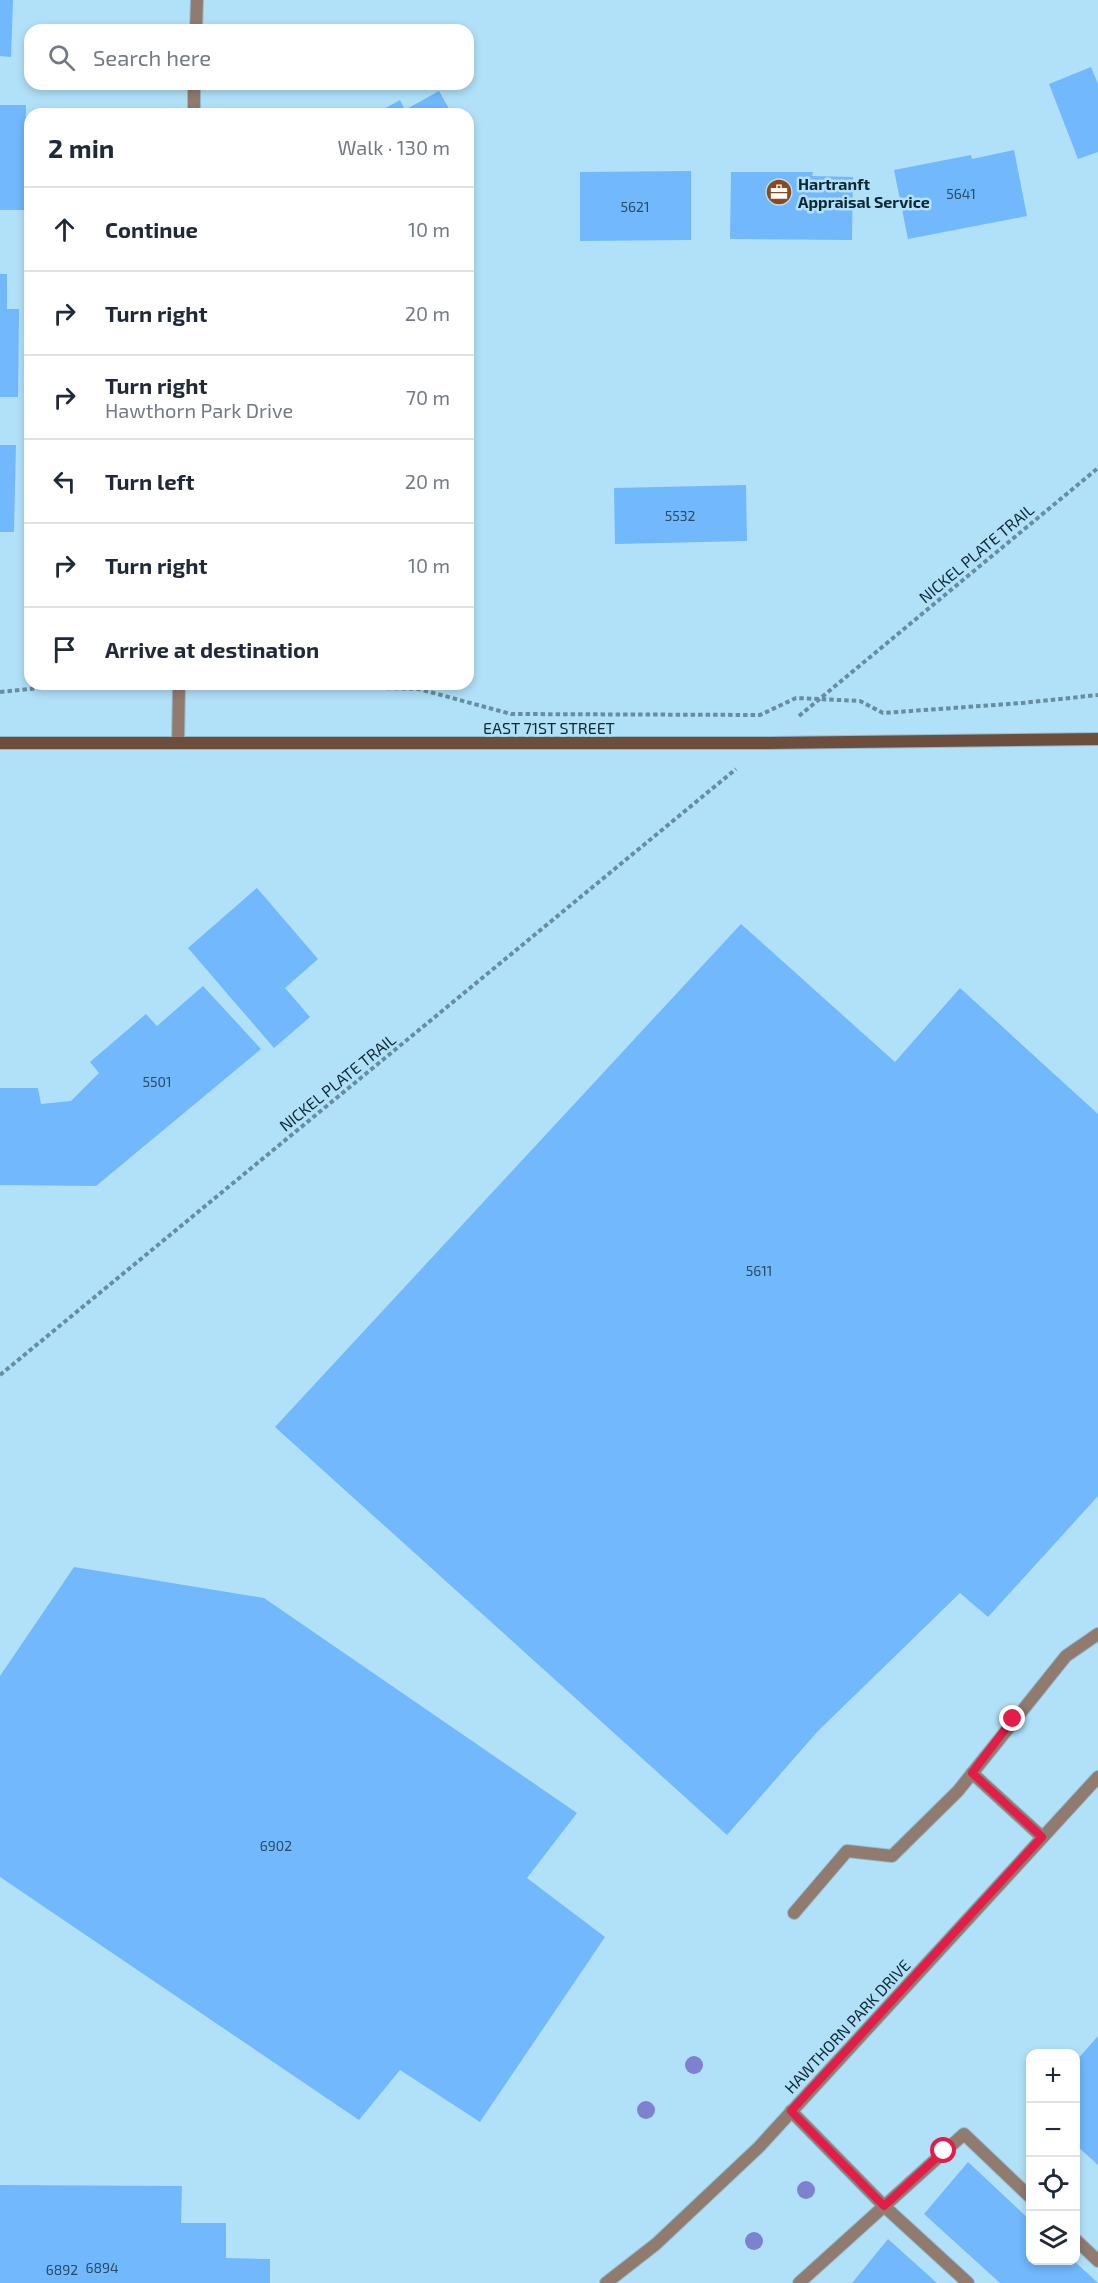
<!DOCTYPE html>
<html lang="en">
<head>
<meta charset="utf-8">
<style>
	body { margin:0; font-family:"Exo 2",sans-serif; background:#f6f6f7; color:#1f2937 }
	.controls { position:absolute; right:18px; bottom:18px; display:grid; overflow:hidden; border-radius:12px; box-shadow:0 3px 9px #0003 }
	.controls button { width:54px; height:54px; display:grid; place-items:center; padding:0; border:0; border-bottom:2px solid #e0e1e3; background:#fff; color:#1f2937; font:30px sans-serif }
	.stop { position:absolute; width:18px; height:18px; margin:-14px; border:4px solid #e11d48; border-radius:50%; background:#fff }
	.stop.end { background:#e11d48; border-color:#fff; box-shadow:0 2px 6px #0008 }
	.list { margin:0; padding:0; list-style:none }
	h2 { display:flex; justify-content:space-between; align-items:center; height:78px; margin:0; padding:0 24px; font-size:26px }
	h2 small { font-size:20px; font-weight:400; color:#747a83 }
	.list li { display:grid; grid-template-columns:39px 1fr auto; gap:18px; align-items:center; box-sizing:border-box; height:84px; padding:0 24px; border-top:2px solid #e0e1e3 }
	.list b { display:block; font-size:22px; white-space:nowrap }
	.list p { margin:0; font-size:20px; white-space:nowrap; color:#747a83 }
	.list em { font-size:20px; font-style:normal; color:#747a83 }
	.icon { flex:none; width:33px; height:33px; fill:none; stroke:currentColor; stroke-width:2; stroke-linecap:round; stroke-linejoin:round }
	.map { position:relative; flex:none; width:1098px; height:2283px; overflow:hidden }
	.search { position:absolute; background:#fff; box-shadow:0 3px 9px #0003; left:24px; top:24px; width:450px; height:66px; display:flex; align-items:center; gap:15px; box-sizing:border-box; padding:0 21px; border-radius:18px; color:#747a83; font-size:22px }
	.panel { position:absolute; background:#fff; box-shadow:0 3px 9px #0003; left:24px; top:108px; width:450px; height:582px; border-radius:18px }
	.map>svg:first-child { display:block }
	.building { fill:#71b8fc }
	.lines { fill:none; stroke-linecap:round; stroke-linejoin:round }
	.lane-casing { stroke:#90bcd1; stroke-width:14 }
	.street-casing { stroke:#90bcd1; stroke-width:14 }
	.secondary-casing { stroke:#90bcd1; stroke-width:14 }
	.path { stroke:#678da0; stroke-width:4; stroke-dasharray:4.5 3; stroke-linecap:butt }
	.lane { stroke:#917a6e; stroke-width:12 }
	.street { stroke:#917a6e; stroke-width:12 }
	.secondary { stroke:#6d4e3d; stroke-width:12 }
	.tree { fill:#7e81cf }
	.route { stroke:#e11d48; stroke-width:8 }
	.labels { text-anchor:middle; dominant-baseline:central; stroke-width:5; stroke-linejoin:round; paint-order:stroke }
	.number-label { font-size:14px; fill:#274c65 }
	.poi-label { font-size:16px; font-weight:bold; fill:#0e2833; stroke:#b1e1f9; text-anchor:start }
	.street-label { font-size:16px; fill:#0e2833; stroke:#b1e1f9 }
</style>
</head>
<body>
<div class="map">
<svg width="1098" height="2283" viewBox="0 0 1098 2283">
	<rect width="100%" height="100%" fill="#b1e1f9"/>
	<path class="building" d="M0,0h13l-2,57 -11,-1z
		M1091,67l7,17v68l-20,7 -29,-75z
		M439,91l13,23h-77l25,-14 5,10z
		M0,105h26l-2,105h-24z
		M1014,150l13,66 -119,23 -14,-69 77,-15 1,4z
		M691,171v69l-111,1v-69z
		M731,172h82l-1,4 41,1 -1,63 -122,-1z
		M0,274h7v35h12l-1,88h-18z
		M0,445h16l-2,87h-14z
		M746,485l1,56 -132,3 -1,-56z
		M257,888l61,71 -33,29 25,29 -36,31 -86,-100z
		M741,924l154,138 65,-74 138,126v382l-110,121 -28,-24 -142,138 -91,104 -452,-408z
		M203,986l58,63 -165,137 -96,-1v-97h38l3,16 30,-3 28,-28 -9,-11 56,-48 11,12z
		M74,1567l190,31 313,215 -50,65 78,59 -125,185 -80,-52 -41,50 -359,-243v-201z
		M1098,2036v129l-22,-20v-84z
		M968,2162l62,58v40h43l25,23h-98l-76,-69z
		M0,2185l182,1 -1,37h45v35l44,1v24h-270z
		M888,2239l49,44h-85z"/>
	<g class="lines">
		<defs>
			<path id="lane" d="M972,1773l70,64
				M794,1913l53,-62 45,5 66,-65 108,-135 32,-22
				M791,2111l93,95 84,77
				M1076,2240l22,21
				M799,2283l165,-149 66,63"/>
			<path id="street" d="M196,30l1,-30
				M194,114v-30
				M178,743l1,-59
				M606,2283l50,-39 103,-97 339,-370"/>
			<path id="secondary" d="M0,743h767l331,-4"/>
		</defs>
		<use href="#lane" class="lane-casing"/>
		<use href="#street" class="street-casing"/>
		<use href="#secondary" class="secondary-casing"/>
		<path class="path" d="M229,684l190,5 92,25 249,1 36,-17 64,3 23,12 139,-10 76,-8
			M0,692l81,-8
			M799,716l299,-248
			M0,1375l736,-606"/>
		<use href="#lane" class="lane"/>
		<use href="#street" class="street"/>
		<use href="#secondary" class="secondary"/>
	</g>
	<g class="tree">
		<circle cx="694" cy="2065" r="9"/>
		<circle cx="646" cy="2110" r="9"/>
		<circle cx="806" cy="2190" r="9"/>
		<circle cx="754" cy="2241" r="9"/>
	</g>
	<g class="lines">
		<path class="route" d="M944,2151l-60,55 -93,-95 251,-274 -70,-64 41,-54"/>
	</g>
	<defs>
		<symbol id="office-disc" viewBox="-11 -11 22 22"><circle r="9.5" fill="#8d491e" stroke="#b1e1f9"/><path d="M-6-3h4V-5.5h4V-3h4V5H-6ZM-1-4.5V-3h2v-1.5ZM-6 0V1H6V0Z" fill="#fff"/></symbol>
	</defs>
	<g fill-rule="evenodd">
		<use href="#office-disc" x="764" y="177" width="30" height="30"/>
	</g>
	<g class="labels">
		<g class="number-label">
			<text x="961" y="193">5641</text>
			<text x="635" y="206">5621</text>
			<text x="680" y="515">5532</text>
			<text x="157" y="1081">5501</text>
			<text x="759" y="1270">5611</text>
			<text x="276" y="1845">6902</text>
			<text x="102" y="2267">6894</text>
			<text x="62" y="2269">6892</text>
		</g>
		<g class="poi-label">
			<text x="798" y="183">Hartranft<tspan x="798" dy="18">Appraisal Service</tspan></text>
		</g>
		<g class="street-label">
			<text transform="translate(976 553) rotate(-40)">NICKEL PLATE TRAIL</text>
			<text x="549" y="727">EAST 71ST STREET</text>
			<text transform="translate(337 1082) rotate(-39)">NICKEL PLATE TRAIL</text>
			<text transform="translate(847 2026) rotate(-47)">HAWTHORN PARK DRIVE</text>
		</g>
	</g>
</svg>
<div class="controls">
<button>+</button>
<button>−</button>
<button><svg class="icon" aria-label="locate" viewBox="0 0 24 24"><circle cx="12" cy="12" r="6"/><path d="M12 2v4M12 18v4M2 12h4M18 12h4"/></svg></button>
<button><svg class="icon" aria-label="layers" viewBox="0 0 24 24"><path d="M12 4l9 5-9 5-9-5zM3 14l9 5 9-5"/></svg></button>
</div>
<div class="stop" style="left:944px;top:2151px"></div>
<div class="stop end" style="left:1013px;top:1719px"></div>
<div class="search"><svg class="icon" aria-label="search" viewBox="0 0 24 24"><circle cx="10" cy="10" r="6"/><path d="M15 15l6 6"/></svg>Search here</div>
<section class="panel">
<h2>2 min<small>Walk · 130 m</small></h2>
<ul class="list">
<li><svg class="icon" aria-label="ahead" viewBox="0 0 24 24"><path d="M12 20V5M6 11l6-6 6 6"/></svg><div><b>Continue</b></div><em>10 m</em></li>
<li><svg class="icon" aria-label="right" viewBox="0 0 24 24"><path d="M7 20v-9h11M14 6l5 5-5 5"/></svg><div><b>Turn right</b></div><em>20 m</em></li>
<li><svg class="icon" aria-label="right" viewBox="0 0 24 24"><path d="M7 20v-9h11M14 6l5 5-5 5"/></svg><div><b>Turn right</b><p>Hawthorn Park Drive</p></div><em>70 m</em></li>
<li><svg class="icon" aria-label="left" viewBox="0 0 24 24"><path d="M17 20v-9H6M10 6l-5 5 5 5"/></svg><div><b>Turn left</b></div><em>20 m</em></li>
<li><svg class="icon" aria-label="right" viewBox="0 0 24 24"><path d="M7 20v-9h11M14 6l5 5-5 5"/></svg><div><b>Turn right</b></div><em>10 m</em></li>
<li><svg class="icon" aria-label="arrive" viewBox="0 0 24 24"><path d="M6 21V4h12l-3 4 3 4H6"/></svg><div><b>Arrive at destination</b></div></li>
</ul>
</section>
</div>
</body>
</html>
